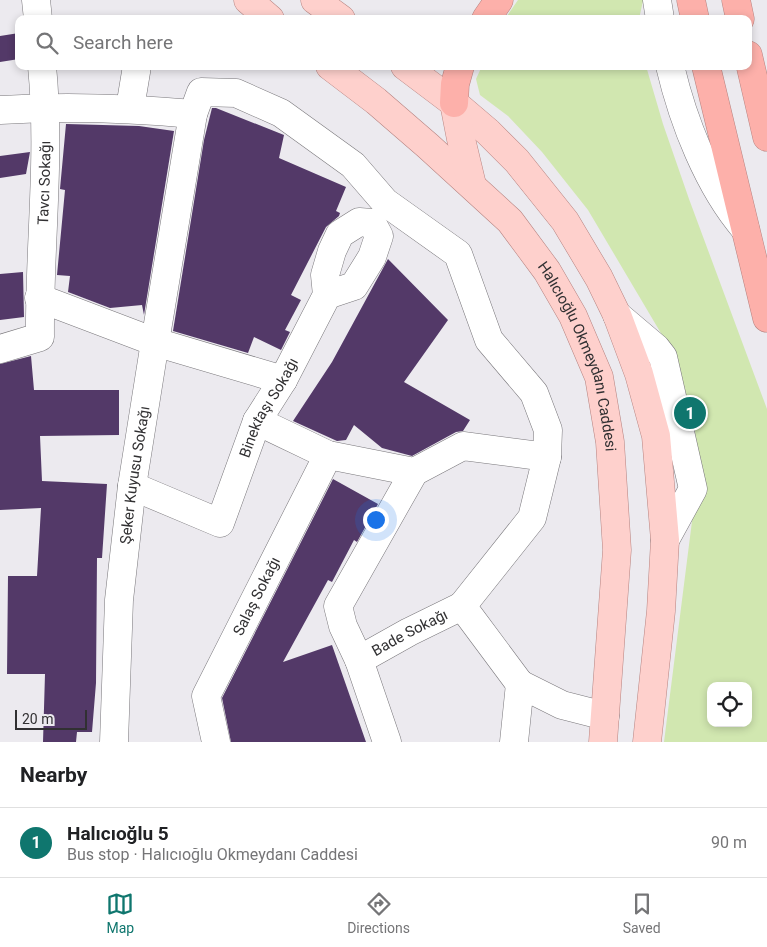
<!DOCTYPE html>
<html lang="en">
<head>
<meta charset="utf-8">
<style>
	body { margin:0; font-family:Roboto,sans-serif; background:#f6f6f6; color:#202124 }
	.controls { position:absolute; right:15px; bottom:15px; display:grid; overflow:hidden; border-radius:10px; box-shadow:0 2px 8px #0003 }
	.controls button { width:45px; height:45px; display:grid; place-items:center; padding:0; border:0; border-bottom:1px solid #e0e0e0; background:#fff; color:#202124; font:25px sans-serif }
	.scale { position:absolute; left:15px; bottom:12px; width:72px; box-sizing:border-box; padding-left:5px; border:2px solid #313032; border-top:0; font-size:14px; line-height:18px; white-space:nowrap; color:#313032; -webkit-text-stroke:4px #eceaef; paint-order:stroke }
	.you { position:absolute; left:375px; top:519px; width:18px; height:18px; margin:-12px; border:4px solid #fff; border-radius:50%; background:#1a73e8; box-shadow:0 0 0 8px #1a73e833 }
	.badge { display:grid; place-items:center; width:32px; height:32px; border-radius:50%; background:#0f766e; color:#fff; font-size:16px; font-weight:700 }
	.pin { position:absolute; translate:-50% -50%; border:2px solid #fff; box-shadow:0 1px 5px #0006 }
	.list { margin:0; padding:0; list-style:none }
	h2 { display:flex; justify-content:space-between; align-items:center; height:65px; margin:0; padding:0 20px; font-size:21px }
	h2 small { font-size:16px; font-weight:400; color:#757577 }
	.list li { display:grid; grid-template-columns:32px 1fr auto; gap:15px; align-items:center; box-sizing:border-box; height:70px; padding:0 20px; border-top:1px solid #e0e0e0 }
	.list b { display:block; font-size:19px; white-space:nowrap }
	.list p { margin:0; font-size:16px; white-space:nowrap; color:#757577 }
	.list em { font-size:16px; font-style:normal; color:#757577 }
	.icon { flex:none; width:28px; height:28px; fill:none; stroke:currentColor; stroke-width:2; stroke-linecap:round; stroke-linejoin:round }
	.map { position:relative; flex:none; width:767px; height:742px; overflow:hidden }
	.search { position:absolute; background:#fff; box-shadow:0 2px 8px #0003; left:15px; right:15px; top:15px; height:55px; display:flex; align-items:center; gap:12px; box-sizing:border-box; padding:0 18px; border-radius:10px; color:#757577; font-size:19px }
	.sheet { height:135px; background:#fff }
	nav { display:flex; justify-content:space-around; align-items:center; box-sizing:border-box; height:70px; border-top:1px solid #e0e0e0; background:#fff; font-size:14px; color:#757577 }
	nav a { display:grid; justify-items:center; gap:2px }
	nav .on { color:#0f766e }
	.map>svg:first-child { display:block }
	.green { fill:#d1e7b0; fill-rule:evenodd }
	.building { fill:#533968 }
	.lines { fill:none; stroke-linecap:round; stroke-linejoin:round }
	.minor-casing { stroke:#79777b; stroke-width:29 }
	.major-casing { stroke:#b68380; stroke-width:29 }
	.highway-casing { stroke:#b68380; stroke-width:29 }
	.minor { stroke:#fff; stroke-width:28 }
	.major { stroke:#fed0cc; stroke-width:28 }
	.highway { stroke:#fdb0aa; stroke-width:28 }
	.labels { text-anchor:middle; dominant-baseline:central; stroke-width:5; stroke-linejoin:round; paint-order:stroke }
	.street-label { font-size:15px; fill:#313032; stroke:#eceaef }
</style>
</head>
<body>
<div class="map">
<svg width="767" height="742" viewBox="0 0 767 742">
	<rect width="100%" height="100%" fill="#eceaef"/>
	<path class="green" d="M518,0h125v1l-4,18h-134z
		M482,66h164l17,58 26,75 78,210v333h-103l34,-268 -3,-43 -17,-69 -90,-152 -46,-58 -34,-36 -28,-21 -4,-16zM711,686h37v37h-37z"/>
	<path class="building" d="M19,33v26l-19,3v-26z
		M212,108h4l68,27 -5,23 67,29 -10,24 4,2 -1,3 -13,11 -35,68 10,5 -16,30 5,2 -9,18 -27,-13 -6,16 -75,-22 31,-191z
		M66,124l73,2 35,5 -30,184 -2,-10 -32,3 -42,-16 2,-16 -13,-1 8,-85 -5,-1z
		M30,152l-4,22 -26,4v-22z
		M388,259l60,61 -44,62 66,38 -7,11 -7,1 -44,24 -30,-8 -28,-23 -8,15 -9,1 -44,-20 39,-59z
		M23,272l1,45 -24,3v-46z
		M31,356l3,34h85v45l-79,1 2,45 65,3 -5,74h-5l-1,125 -4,49h-15l-1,10h-33l2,-68h-38l1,-98h29l4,-68 -41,2v-146z
		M333,479l45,25 -21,38 -3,-2 -22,42 -4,-2 -45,82 49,-17 34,97h-135l-9,-44z"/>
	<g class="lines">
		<defs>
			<g id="minor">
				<path d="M36,0l2,19"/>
				<path d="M657,0l3,19"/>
				<path d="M670,66c13,55 38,120 75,163"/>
				<path d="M130,108l7,-42"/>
				<path d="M0,110c65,-4 128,-2 193,4l-38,228 -116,-44"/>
				<path d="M193,114l8,-22 35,1 45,20 72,52 32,37 73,52 31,86 45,53 14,37 -1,27"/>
				<path d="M617,315l39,33 7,9 30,132 -28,51"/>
				<path id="s1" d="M0,349l40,-12c-1,-90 11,-181 2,-271"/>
				<path d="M257,421l71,34 86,17 49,-26 84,11 -15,61 -70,88 58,78"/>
				<path id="s2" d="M414,472l-76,134 5,20 16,34 50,-28 53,-26"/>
				<path id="s3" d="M132,486l88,37 37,-102 26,-41 44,-85 -2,-20 7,-24 8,-17 19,-12 13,1 7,13 -7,21 -18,29 -27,9"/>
				<path d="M359,660l28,82"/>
				<path id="s4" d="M114,742l5,-142 13,-114 23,-144 128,38"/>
				<path id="s5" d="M216,742l-10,-46 122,-241"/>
				<path d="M514,742l6,-58 42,21 43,11"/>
			</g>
			<g id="major">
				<path d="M248,0l22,19"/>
				<path d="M315,0l26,19"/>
				<path id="s6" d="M330,66l46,35 52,45 82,75 37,50 26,45 26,61 11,65 7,108 -14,192"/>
				<path d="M405,66l49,37 34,29 29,29 48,60 34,57 18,37 22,59 17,62 9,104 -4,71 -14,131"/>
				<path d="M454,103l7,36 11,46"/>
			</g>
			<path id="highway" d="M691,0l4,19
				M736,0l4,19
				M486,19l13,-19
				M748,55l19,82
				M706,66l61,252
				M454,103l1,-19 5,-18"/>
		</defs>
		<use href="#minor" class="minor-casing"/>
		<use href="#major" class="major-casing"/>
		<use href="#highway" class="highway-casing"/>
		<use href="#minor" class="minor"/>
		<use href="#major" class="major"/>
		<use href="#highway" class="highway"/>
	</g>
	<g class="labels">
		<g class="street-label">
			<text stroke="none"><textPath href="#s1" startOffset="196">Tavcı Sokağı</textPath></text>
			<text stroke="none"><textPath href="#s6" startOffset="392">Halıcıoğlu Okmeydanı Caddesi</textPath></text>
			<text stroke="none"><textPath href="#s3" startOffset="221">Binektaşı Sokağı</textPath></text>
			<text stroke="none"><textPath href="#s4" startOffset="268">Şeker Kuyusu Sokağı</textPath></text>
			<text stroke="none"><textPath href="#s5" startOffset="159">Salaş Sokağı</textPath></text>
			<text stroke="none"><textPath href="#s2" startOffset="270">Bade Sokağı</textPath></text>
		</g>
	</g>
</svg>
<div class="controls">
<button><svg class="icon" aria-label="locate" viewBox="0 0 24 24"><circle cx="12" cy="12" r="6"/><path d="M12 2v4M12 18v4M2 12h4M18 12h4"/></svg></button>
</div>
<div class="scale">20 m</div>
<div class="you"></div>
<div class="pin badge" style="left:690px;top:413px">1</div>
<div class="search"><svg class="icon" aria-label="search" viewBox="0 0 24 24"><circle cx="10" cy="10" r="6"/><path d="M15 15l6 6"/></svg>Search here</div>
</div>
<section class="sheet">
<h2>Nearby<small></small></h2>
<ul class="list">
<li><span class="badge">1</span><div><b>Halıcıoğlu 5</b><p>Bus stop · Halıcıoğlu Okmeydanı Caddesi</p></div><em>90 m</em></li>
</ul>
</section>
<nav>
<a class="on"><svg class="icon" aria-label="map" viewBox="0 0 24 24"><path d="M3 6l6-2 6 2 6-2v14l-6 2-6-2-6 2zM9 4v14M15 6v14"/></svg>Map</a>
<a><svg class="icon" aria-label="directions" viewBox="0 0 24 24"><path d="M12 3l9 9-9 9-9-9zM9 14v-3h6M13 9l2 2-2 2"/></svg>Directions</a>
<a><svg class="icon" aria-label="saved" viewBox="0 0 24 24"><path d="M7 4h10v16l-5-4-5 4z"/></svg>Saved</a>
</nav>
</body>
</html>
